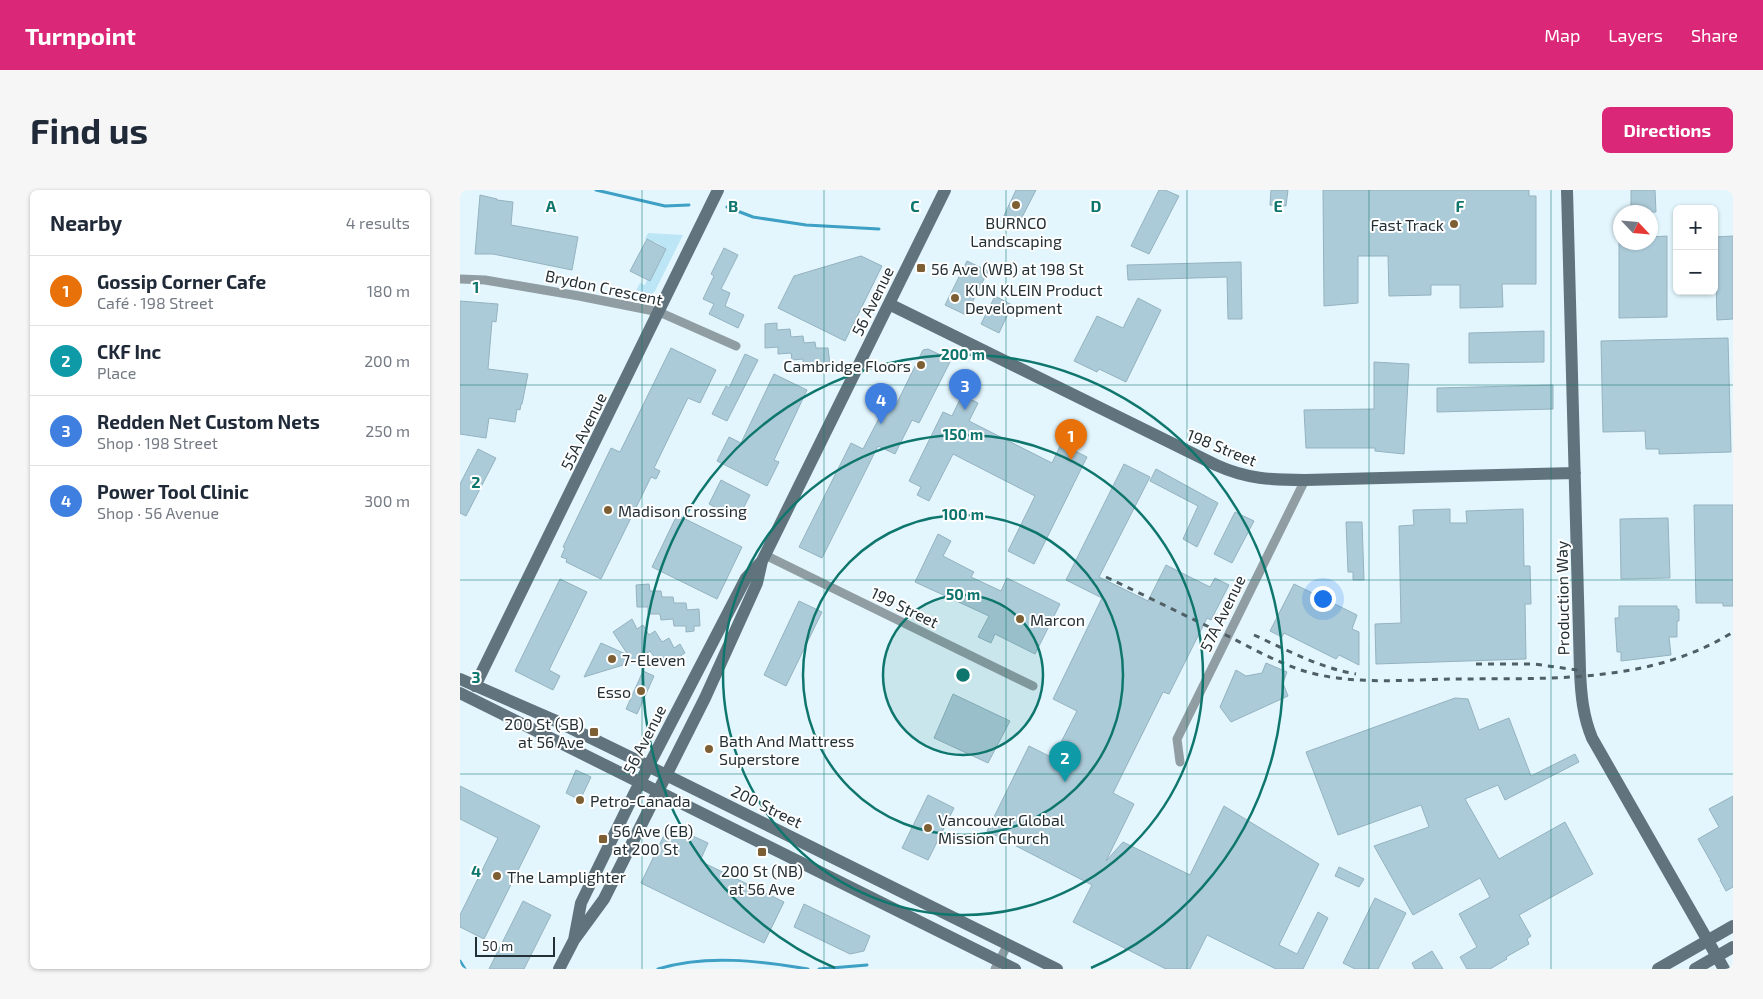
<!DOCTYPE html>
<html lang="en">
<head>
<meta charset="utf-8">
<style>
	body { margin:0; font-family:"Exo 2",sans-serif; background:#f6f6f7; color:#1f2937 }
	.controls { position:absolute; right:15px; top:15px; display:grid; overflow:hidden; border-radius:8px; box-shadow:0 1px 4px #0004 }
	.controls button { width:45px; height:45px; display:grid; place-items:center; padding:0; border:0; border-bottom:1px solid #e0e1e3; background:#fff; color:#1f2937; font:25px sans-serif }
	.compass { position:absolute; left:1153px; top:15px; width:45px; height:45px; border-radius:50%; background:#fff; box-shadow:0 1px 4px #0004; rotate:116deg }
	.scale { position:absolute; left:15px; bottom:12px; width:80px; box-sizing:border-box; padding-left:5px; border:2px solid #233035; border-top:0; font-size:14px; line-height:18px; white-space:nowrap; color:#233035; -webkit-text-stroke:4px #fff; paint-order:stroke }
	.you { position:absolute; left:862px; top:408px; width:18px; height:18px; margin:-12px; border:4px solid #fff; border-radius:50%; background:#1a73e8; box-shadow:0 0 0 8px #1a73e833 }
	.badge { display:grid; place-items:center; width:32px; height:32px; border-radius:50%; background:#db2777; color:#fff; font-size:16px; font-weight:700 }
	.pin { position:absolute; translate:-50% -41px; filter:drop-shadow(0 1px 2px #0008) }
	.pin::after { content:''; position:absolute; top:26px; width:18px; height:15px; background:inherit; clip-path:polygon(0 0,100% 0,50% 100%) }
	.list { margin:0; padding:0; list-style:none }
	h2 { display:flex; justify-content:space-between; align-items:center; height:65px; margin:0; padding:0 20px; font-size:21px }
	h2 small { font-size:16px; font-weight:400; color:#747a83 }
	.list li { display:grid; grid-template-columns:32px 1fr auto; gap:15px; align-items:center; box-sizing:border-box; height:70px; padding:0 20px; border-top:1px solid #e0e1e3 }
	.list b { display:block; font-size:19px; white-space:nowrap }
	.list p { margin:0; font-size:16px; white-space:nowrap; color:#747a83 }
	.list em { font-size:16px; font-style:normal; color:#747a83 }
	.map { position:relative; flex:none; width:1273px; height:779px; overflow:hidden; border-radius:8px }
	header { display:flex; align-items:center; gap:30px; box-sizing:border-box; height:70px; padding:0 25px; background:#db2777; color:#fff }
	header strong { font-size:24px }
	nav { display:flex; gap:28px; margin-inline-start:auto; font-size:18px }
	.intro { display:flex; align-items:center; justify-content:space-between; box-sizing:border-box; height:120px; padding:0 30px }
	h1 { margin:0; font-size:35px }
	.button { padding:12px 22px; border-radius:8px; background:#db2777; color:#fff; font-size:18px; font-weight:700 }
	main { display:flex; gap:30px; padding:0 30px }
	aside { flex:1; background:#fff; border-radius:8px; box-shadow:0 1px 4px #0004 }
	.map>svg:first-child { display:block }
	.green { fill:#bce5f6 }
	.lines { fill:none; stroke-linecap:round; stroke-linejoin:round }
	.stream { stroke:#3ea0c4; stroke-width:3 }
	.building { fill:#accbd8; stroke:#94b2bf }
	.street { stroke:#909da3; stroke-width:9 }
	.secondary { stroke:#61747d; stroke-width:12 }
	.rail { stroke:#505f64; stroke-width:3; stroke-dasharray:6 6; stroke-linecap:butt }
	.grid { fill:none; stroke:#0f766e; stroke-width:1; stroke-opacity:0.55 }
	.ring { fill:none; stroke:#0f766e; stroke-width:2.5 }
	.poi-dot { fill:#7d5f33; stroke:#fff; stroke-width:2 }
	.labels { text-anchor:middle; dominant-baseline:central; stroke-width:4; stroke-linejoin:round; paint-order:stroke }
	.poi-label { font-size:16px; fill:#233035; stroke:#fff; text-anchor:start }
	.street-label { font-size:16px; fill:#233035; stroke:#fff }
	.grid-label { font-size:16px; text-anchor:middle; font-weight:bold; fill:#0f766e; stroke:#fff; stroke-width:4; stroke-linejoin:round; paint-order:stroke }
	.centre { fill:#0f766e; stroke:#fff; stroke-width:2.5 }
	.ring-label { font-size:15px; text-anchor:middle; font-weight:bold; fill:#0f766e; stroke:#fff; stroke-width:4; stroke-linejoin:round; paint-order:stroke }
</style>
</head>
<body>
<header>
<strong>Turnpoint</strong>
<nav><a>Map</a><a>Layers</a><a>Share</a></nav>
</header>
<div class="intro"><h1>Find us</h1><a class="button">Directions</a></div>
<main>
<aside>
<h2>Nearby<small>4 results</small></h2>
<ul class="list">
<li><span class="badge" style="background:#e8710a">1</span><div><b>Gossip Corner Cafe</b><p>Café · 198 Street</p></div><em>180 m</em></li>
<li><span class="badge" style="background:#0f9aa8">2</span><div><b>CKF Inc</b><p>Place</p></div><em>200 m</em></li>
<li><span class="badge" style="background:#3f7fe0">3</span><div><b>Redden Net Custom Nets</b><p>Shop · 198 Street</p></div><em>250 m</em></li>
<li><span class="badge" style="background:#3f7fe0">4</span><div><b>Power Tool Clinic</b><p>Shop · 56 Avenue</p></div><em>300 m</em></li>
</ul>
</aside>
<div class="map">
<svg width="1273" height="779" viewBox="0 0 1273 779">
	<rect width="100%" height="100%" fill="#e3f6fe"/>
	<path class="green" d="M188,43l35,2 -28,56c-6,7 -12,4 -21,3l6,-11 5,2 2,-5 3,1 16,-32 -9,-6 -12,-4z"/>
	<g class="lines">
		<path class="stream" d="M136,0l69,16 24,-1
			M267,17l26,10 53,8 73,4
			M0,771l5,8
			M198,779c48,-15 101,-8 150,0
			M359,779l48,-4"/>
	</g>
	<path class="building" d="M556,0h20l-20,39 -15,-7z
		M699,0h6l14,6 -30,58 -18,-8z
		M811,0h17l-2,16 -16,-1z
		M863,0h206v6h7v88h-34l1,23 -43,1v-23h-29v10l-42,1 -1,-40h-30v47l-34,3z
		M1171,0h24l1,22h-25z
		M20,5l17,4v1l16,2 -2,23 67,12 -6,33 -79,-16h-18z
		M1207,46v81l-48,1v-76h31v-5z
		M1273,46v83l-16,1 -2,-83z
		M187,49l19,10 -16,32 -20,-10z
		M264,58l14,7 -17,34 9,4 -5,13 19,9 -6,13 -29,-14 5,-10 -11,-5 11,-23 -3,-2z
		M401,66l21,10 -37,75 -67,-33 16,-32z
		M507,71l21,10 -22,44 -21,-10z
		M781,72l1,57h-14l-1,-42 -99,3 -1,-15z
		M535,106l17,9 -13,28 -18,-9z
		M678,108l23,12 -35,72 -27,-13 -2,3 -23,-11 23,-45 26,12z
		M0,111l38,3 -2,18 -4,-1 -4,48 40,5 -6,30h-1l-1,6 -3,-1 -2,13 -26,-4 -3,20 -26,-4z
		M317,133v7l13,-1 1,8 12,-1 1,7 11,-1 1,6h12l2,16 -6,1v6l-8,1 -1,-6h-12v-7l-11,1 -1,-7 -13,1v-7l-13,1v-24z
		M1084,141v31l-75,1v-30z
		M1268,148l3,114 -72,2v-5h-13l-1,-18 -42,1 -2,-91z
		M211,158l45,22 -16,33 -12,-5 -34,70 6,3 -4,8 -5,-2 -50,102 -35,-17 1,-3 -6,-2 4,-9 -2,-1 48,-99 9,4z
		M468,159l23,11 -32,63 -7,-3 -17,34 -17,-8 -56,112 -23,-11 52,-104 12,6 23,-44 8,4 29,-59z
		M285,164l13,6 -31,61 -15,-7 14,-28 3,2z
		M914,172l35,2 -5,90 -29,-3v-3h-69l-2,-38 70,-1z
		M314,184l33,16 -33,70 5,2 -12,24 -50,-25 12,-24 12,6z
		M1093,195v24l-116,3v-24z
		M502,205l16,8 -9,18 83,42 9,-19 26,13 -53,107 -26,-13 27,-55 -82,-42 -24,47 -12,-6 4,-8 -12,-6 34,-69 9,4z
		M18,259l18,9 -30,58 -6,-3v-29z
		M664,274l26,13 -51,100 49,24 18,-36 44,22 5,-9 14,7 -18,35 -4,-2 -38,76 -6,-2 -50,101 21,11 -28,57 17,-19 67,33 34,-69 95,58 -40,81 18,9 21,-42 10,6 -25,51h-27l-69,-34 -17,34h-24l-93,-47 19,-37 -105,-54 42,-85 24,12 24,-47 -24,-12 49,-101 -36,-18z
		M696,279l62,34 -21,44 -14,-8 15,-33 -48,-25z
		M261,290l29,15 -12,24 -29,-15z
		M1234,315h39v101h-10v-3h-27z
		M990,319v14h17l-1,-12 57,-2 1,57h6l1,38h-6l1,55 -150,5 -1,-40 26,-1 -2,-97 15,-1 -1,-15z
		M775,322l19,9 -22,42 -18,-9z
		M217,325l65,32 -25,52 -65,-32z
		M1208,328l2,60 -49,1 -1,-60z
		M886,332h16l2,58h-11v-8h-5z
		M478,344l13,7 -8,15 31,16 -3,5 30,14 6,-13 53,26 -25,50 -40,-20 -4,9 -13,-6 11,-21 -74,-34z
		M100,389l27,13 -38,78 11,6 -7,14 -38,-19z
		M189,394l1,7h11l1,6h11l1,6h12l1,7 12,-1 1,17h-6v5l-8,1v-6h-12l-1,-7 -12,1 -1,-6h-12v-7h-11l-1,-22z
		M834,394l63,31 -5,14 7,3v33l-20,-10 -3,4 -52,-26 -2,4 -12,-6z
		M339,411l23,11 -36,74 -22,-11z
		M1159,416h58v3h2v12h-2v16h-8l2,18 -50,6v-9h-4l-2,-34h4z
		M172,429l5,10 6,-4 6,10 6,-4 7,11 7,-4 5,10 6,-4 5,9 -4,2 3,4 -14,9 -7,-10 -6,3 -7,-10 -17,11 -49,15 17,-34 27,12 -15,-23z
		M806,473l21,9 -4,11 5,13 -57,26 -11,-15 16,-37 10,6 16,-3z
		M183,481l11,5 -17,38 -11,-5z
		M493,504l57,27 -22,42 -54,-25z
		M995,508l13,1 11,31 30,-12 22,58 44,-22 4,8 -74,38 -7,-15 -33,14 34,60 66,-37 28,52 -74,41 12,21 -4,3 2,5 -23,13 1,2 -17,10h-23l-7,-12 17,-10 -18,-33 31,-17 -10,-19 -67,37 -39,-69 55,-19 -8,-22 -83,30 -32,-83z
		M116,580l15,7 -11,23 -14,-7z
		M0,596l80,40 -56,113 -24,-12v-12l38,-77 -38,-19z
		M468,605l26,13 -26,52 -26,-12z
		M1273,606v91l-7,4 -6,-11h1l-23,-41 21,-12 -10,-18z
		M209,635l39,18 -8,18 84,41 -20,41 -123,-60z
		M879,677l25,12 -5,8 -24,-11z
		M915,708l31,15 -28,56h-23l-12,-6z
		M63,711l28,14 -27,54h-35z
		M344,714l66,32 -6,15 -14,3 -56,-27z
		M972,761l11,18h-28l-3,-6z"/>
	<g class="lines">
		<path class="street" d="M0,89l25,1 94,16 80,16 77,34
			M305,365l268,131
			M720,572l-3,-23 128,-259
			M535,779l13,-25"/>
		<path class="secondary" d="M1107,0l13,481c1,24 3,45 12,67l132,231
			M429,114l327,161c31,14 55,15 89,15l270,-7
			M0,489l94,41 80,39 423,210
			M15,496l243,-496
			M0,503l555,276
			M114,750l7,-37 52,-107 113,-218 16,-17 3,-6 180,-365
			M99,779l15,-29 30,-41 101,-201 52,-115 5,-22
			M1198,779l75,-43
			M1235,779l38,-22"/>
		<path class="rail" d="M646,387c42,20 84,41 126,61 23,12 47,25 72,33 47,14 98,9 146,8 95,-1 199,6 283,-47
			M794,445c33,15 66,33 102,39
			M1016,474h58l50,7"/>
	</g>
	<path class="grid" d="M182,0v779M364,0v779M546,0v779M727,0v779M909,0v779M1091,0v779M0,195h1273M0,390h1273M0,584h1273"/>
	<circle cx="503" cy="485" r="80" fill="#0f766e" fill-opacity=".12"/>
	<g class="ring">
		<circle cx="503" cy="485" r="80"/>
		<circle cx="503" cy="485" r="160"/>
		<circle cx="503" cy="485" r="240"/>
		<path d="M375 778A320 320 0 1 1 631 778"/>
	</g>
	<g class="poi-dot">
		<circle cx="556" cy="15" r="5"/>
		<circle cx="994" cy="34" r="5"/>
		<rect x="456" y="73" width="10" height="10" rx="2.5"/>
		<circle cx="495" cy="108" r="5"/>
		<circle cx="461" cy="175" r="5"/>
		<circle cx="148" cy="320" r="5"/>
		<circle cx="560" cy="429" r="5"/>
		<circle cx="152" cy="469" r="5"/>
		<circle cx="181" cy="501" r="5"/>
		<rect x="129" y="537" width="10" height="10" rx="2.5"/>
		<circle cx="249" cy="559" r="5"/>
		<circle cx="120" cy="610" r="5"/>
		<circle cx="468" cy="638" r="5"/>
		<rect x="138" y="644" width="10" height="10" rx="2.5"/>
		<rect x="297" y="657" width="10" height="10" rx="2.5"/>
		<circle cx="37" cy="686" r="5"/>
	</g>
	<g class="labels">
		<g class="poi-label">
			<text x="556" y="32" text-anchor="middle">BURNCO<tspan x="556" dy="18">Landscaping</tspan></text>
			<text x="984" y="34" text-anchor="end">Fast Track</text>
			<text x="471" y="78">56 Ave (WB) at 198 St</text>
			<text x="505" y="99">KUN KLEIN Product<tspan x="505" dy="18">Development</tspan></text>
			<text x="451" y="175" text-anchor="end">Cambridge Floors</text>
			<text x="158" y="320">Madison Crossing</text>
			<text x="570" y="429">Marcon</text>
			<text x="162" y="469">7-Eleven</text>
			<text x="171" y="501" text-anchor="end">Esso</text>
			<text x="124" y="533" text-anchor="end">200 St (SB)<tspan x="124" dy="18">at 56 Ave</tspan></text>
			<text x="259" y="550">Bath And Mattress<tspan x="259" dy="18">Superstore</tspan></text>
			<text x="130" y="610">Petro-Canada</text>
			<text x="478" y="629">Vancouver Global<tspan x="478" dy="18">Mission Church</tspan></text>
			<text x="153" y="640">56 Ave (EB)<tspan x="153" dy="18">at 200 St</tspan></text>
			<text x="302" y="680" text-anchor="middle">200 St (NB)<tspan x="302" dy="18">at 56 Ave</tspan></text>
			<text x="47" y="686">The Lamplighter</text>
		</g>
		<g class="street-label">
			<text transform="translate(144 97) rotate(12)">Brydon Crescent</text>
			<text transform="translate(412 111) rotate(-64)">56 Avenue</text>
			<text transform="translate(123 241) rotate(-64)">55A Avenue</text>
			<text transform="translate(762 257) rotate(22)">198 Street</text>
			<text transform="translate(1102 408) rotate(-91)">Production Way</text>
			<text transform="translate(445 417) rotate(26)">199 Street</text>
			<text transform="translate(762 423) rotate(-64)">57A Avenue</text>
			<text transform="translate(184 549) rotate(-63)">56 Avenue</text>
			<text transform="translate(307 616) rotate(26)">200 Street</text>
		</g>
	</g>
	<g class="grid-label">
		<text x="91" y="22">A</text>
		<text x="273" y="22">B</text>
		<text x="455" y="22">C</text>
		<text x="636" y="22">D</text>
		<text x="818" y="22">E</text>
		<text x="1000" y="22">F</text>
		<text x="16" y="103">1</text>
		<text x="16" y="298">2</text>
		<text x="16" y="493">3</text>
		<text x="16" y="687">4</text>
	</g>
	<circle cx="503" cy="485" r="8" class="centre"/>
	<g class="ring-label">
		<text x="503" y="170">200 m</text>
		<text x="503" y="250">150 m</text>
		<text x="503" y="330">100 m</text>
		<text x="503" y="410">50 m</text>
	</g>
</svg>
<div class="controls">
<button>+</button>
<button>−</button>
</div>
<svg class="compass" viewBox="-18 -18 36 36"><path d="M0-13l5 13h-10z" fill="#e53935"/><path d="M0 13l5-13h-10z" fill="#747a83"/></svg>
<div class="scale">50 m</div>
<div class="you"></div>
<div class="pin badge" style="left:611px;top:270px;background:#e8710a">1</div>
<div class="pin badge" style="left:605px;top:592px;background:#0f9aa8">2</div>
<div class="pin badge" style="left:505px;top:220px;background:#3f7fe0">3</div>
<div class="pin badge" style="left:421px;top:234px;background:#3f7fe0">4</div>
</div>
</main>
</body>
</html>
